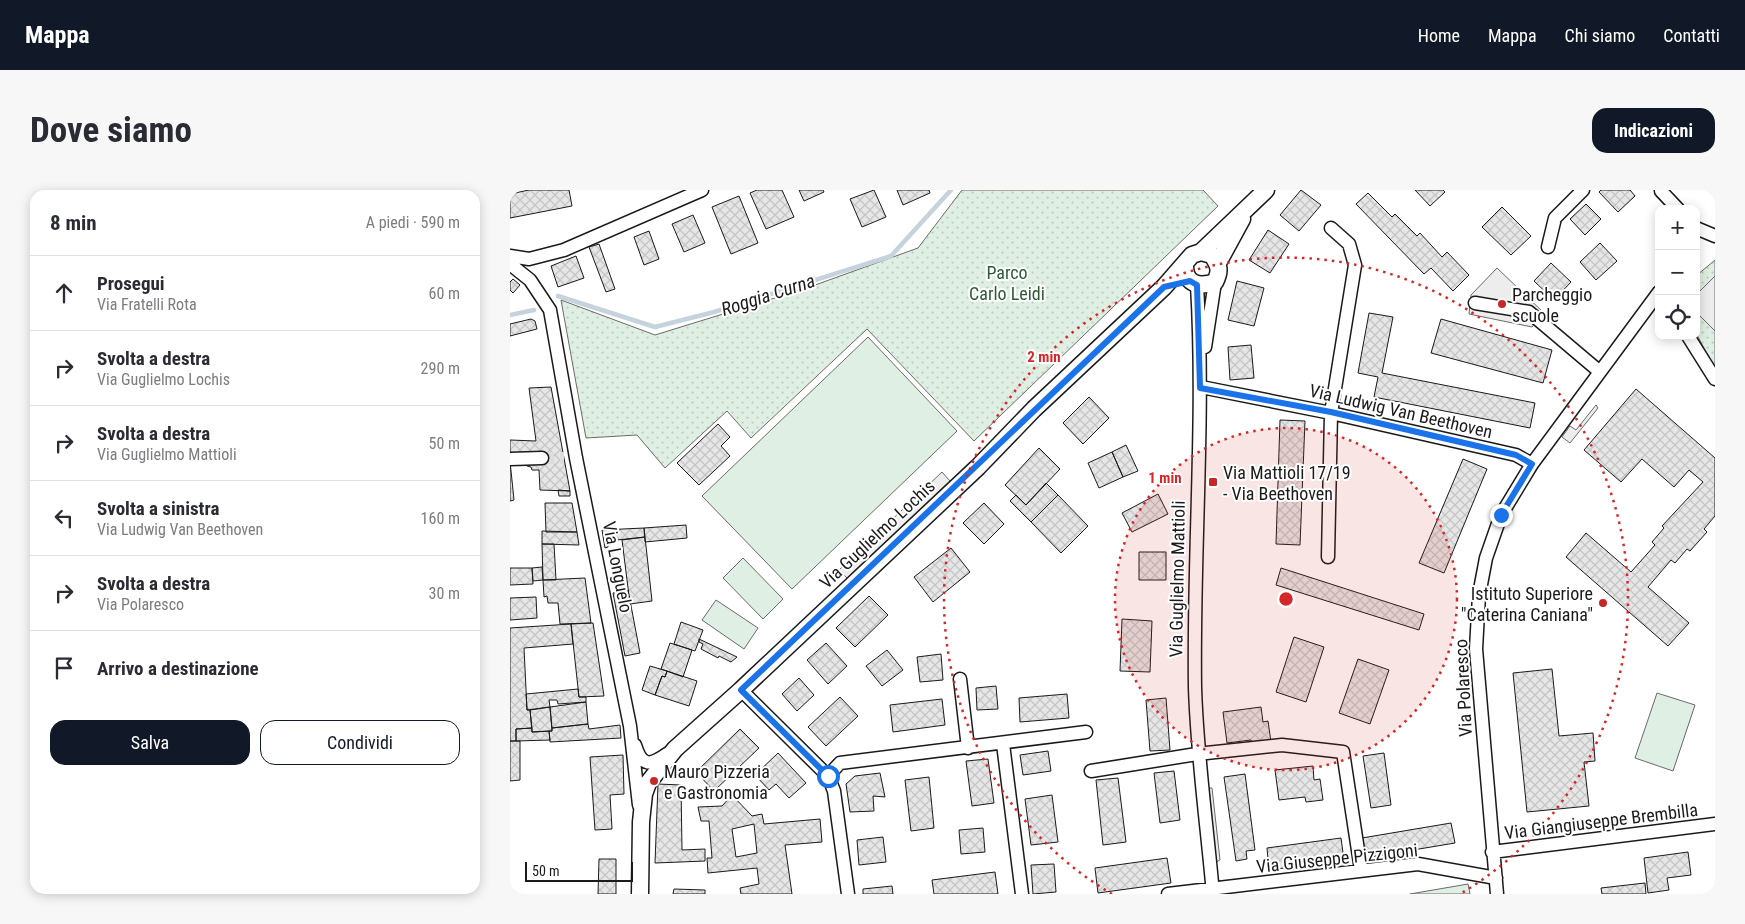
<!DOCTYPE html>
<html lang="it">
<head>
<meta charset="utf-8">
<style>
	body { margin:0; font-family:"Roboto Condensed",sans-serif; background:#f7f7f7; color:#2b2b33 }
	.controls { position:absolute; right:15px; top:15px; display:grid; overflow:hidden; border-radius:10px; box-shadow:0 2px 12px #0003 }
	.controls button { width:45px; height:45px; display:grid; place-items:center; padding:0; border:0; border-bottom:1px solid #e1e1e2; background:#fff; color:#2b2b33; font:25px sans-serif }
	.scale { position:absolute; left:15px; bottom:12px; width:108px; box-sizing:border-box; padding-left:5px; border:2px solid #1a1a1a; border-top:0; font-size:14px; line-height:18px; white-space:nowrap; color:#1a1a1a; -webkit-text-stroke:4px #fff; paint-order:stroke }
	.stop { position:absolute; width:15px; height:15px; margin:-11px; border:4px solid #1a73e8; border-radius:50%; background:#fff }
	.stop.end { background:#1a73e8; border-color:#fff; box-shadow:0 1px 5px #0008 }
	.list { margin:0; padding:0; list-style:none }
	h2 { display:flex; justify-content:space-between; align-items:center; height:65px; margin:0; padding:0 20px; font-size:21px }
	h2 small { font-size:16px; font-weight:400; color:#7c7c81 }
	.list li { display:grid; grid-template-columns:32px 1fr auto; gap:15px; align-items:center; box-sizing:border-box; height:75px; padding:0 20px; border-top:1px solid #e1e1e2 }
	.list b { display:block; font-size:19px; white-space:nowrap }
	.list p { margin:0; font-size:16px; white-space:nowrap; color:#7c7c81 }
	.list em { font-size:16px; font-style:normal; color:#7c7c81 }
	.actions { display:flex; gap:10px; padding:15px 20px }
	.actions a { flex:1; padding:11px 0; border:1px solid #111827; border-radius:15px; text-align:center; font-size:18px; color:#111827 }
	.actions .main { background:#111827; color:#fff }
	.icon { flex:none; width:28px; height:28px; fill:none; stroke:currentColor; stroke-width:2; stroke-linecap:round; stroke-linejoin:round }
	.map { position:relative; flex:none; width:1205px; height:704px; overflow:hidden; border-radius:15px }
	header { display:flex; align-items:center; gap:30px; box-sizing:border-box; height:70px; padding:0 25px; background:#111827; color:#fff }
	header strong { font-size:24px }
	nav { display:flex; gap:28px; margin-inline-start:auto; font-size:18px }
	.intro { display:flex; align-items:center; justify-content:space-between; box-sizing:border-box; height:120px; padding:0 30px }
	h1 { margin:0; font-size:35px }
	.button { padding:12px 22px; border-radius:15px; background:#111827; color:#fff; font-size:18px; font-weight:700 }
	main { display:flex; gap:30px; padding:0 30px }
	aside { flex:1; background:#fff; border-radius:15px; box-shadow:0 2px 12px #0003 }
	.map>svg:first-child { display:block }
	.park { fill:url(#park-dots); stroke:#6a6a6a }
	.pitch { fill:#e0efe3; stroke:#6a6a6a }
	.parking { fill:#ededed; stroke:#6a6a6a }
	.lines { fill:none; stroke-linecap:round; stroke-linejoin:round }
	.stream { stroke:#c6d2dc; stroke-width:4.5 }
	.building { fill:url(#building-cross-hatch); stroke:#1a1a1a; fill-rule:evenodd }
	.minor-tunnel { stroke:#ddd; stroke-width:12; stroke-dasharray:12 6; stroke-linecap:butt }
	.minor-casing { stroke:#1a1a1a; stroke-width:15 }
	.tertiary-casing { stroke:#1a1a1a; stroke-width:19 }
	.minor { stroke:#fff; stroke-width:12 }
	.tertiary { stroke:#fff; stroke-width:16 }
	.route { stroke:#1a73e8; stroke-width:6 }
	.ring { fill:none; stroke:#d62828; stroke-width:2.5; stroke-dasharray:2.5 5 }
	.poi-dot { fill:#c62828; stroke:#fff; stroke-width:2 }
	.labels { text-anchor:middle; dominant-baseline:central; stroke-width:4; stroke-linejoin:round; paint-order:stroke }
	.park-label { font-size:18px; fill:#2b5a34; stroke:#fff }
	.poi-label { font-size:18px; fill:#1a1a1a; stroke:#fff; text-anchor:start }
	.street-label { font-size:18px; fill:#1a1a1a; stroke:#fff }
	.water-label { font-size:19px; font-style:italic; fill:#1a1a1a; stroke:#fff }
	.centre { fill:#d62828; stroke:#fff; stroke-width:2.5 }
	.ring-label { font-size:15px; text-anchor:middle; font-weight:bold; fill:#d62828; stroke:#fff; stroke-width:4; stroke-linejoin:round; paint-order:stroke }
</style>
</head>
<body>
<header>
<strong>Mappa</strong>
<nav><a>Home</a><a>Mappa</a><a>Chi siamo</a><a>Contatti</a></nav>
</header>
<div class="intro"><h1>Dove siamo</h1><a class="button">Indicazioni</a></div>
<main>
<aside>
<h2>8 min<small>A piedi · 590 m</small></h2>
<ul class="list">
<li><svg class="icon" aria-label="ahead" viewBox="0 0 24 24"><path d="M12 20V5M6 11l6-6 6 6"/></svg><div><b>Prosegui</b><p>Via Fratelli Rota</p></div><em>60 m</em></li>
<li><svg class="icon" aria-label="right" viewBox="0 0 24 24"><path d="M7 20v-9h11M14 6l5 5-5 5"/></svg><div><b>Svolta a destra</b><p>Via Guglielmo Lochis</p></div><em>290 m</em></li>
<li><svg class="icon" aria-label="right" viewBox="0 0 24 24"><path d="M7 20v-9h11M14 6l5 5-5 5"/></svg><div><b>Svolta a destra</b><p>Via Guglielmo Mattioli</p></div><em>50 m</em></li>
<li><svg class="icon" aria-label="left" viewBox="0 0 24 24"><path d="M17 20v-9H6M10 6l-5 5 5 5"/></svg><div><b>Svolta a sinistra</b><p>Via Ludwig Van Beethoven</p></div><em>160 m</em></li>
<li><svg class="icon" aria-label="right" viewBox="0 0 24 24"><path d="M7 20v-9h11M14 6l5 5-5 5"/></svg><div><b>Svolta a destra</b><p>Via Polaresco</p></div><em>30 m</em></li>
<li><svg class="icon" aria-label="arrive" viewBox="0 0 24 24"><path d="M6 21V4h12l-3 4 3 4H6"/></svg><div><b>Arrivo a destinazione</b></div></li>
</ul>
<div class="actions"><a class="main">Salva</a><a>Condividi</a></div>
</aside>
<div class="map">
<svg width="1205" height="704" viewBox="0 0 1205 704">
	<defs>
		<pattern id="park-dots" width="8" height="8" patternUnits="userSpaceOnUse" patternTransform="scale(1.25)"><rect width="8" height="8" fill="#e0efe3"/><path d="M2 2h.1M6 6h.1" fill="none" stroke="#c0ccc2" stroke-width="1.8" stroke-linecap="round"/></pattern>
		<pattern id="building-cross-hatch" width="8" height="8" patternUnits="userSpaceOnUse" patternTransform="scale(1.25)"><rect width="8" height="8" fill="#e6e6e6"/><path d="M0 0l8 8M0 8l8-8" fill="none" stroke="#c5c5c5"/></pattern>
	</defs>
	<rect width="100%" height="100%" fill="#fff"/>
	<path class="park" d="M452,0h241l15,16 -244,235 -107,-112 -116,109 -24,-27 -62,57 -28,-33 -51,3 -25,-138 94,35 149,-46 114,-41z
		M1205,70v109l-19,-36v-57z"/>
	<path class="pitch" d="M358,147l89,94 -165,158 -90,-93z
		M233,368l40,41 -20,20 -40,-41z
		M206,410l42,28 -14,21 -42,-29z
		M1147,503l38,12 -22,66 -38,-13z
		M958,694l2,10h-60z"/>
	<path class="parking" d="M987,78l47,45 -12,14 -63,-13 2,-19z
		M1205,86v55l-19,-19v-17z
		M1086,215l2,3 -28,35 -8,-6 8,-11 6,4z
		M432,282l8,9 -103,97 -8,-8z
		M699,598h3l8,72 -4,2z"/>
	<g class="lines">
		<path class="stream" d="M48,106l97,31 59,-15 177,-56 60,-66
			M0,125l24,-5"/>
	</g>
	<path class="building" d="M19,0h40l3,16 -62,12v-24z
		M247,0h25l12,27 -28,12 -16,-36z
		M289,0h24l1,2 -20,9z
		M364,0l12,27 -24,10 -12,-28z
		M387,0h32l1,3 -27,12z
		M791,0l20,15 -22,26 -19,-16z
		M905,0h28l2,2 -15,14z
		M1091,0h29l5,6 -17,16 -19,-20z
		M858,3l24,24 3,-3 22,22 3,-3 22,24 5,-5 22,23 -16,16 -22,-23 -7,6 -68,-70z
		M229,6l19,47 -27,11 -19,-47z
		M1076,14l15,15 -16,16 -15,-16z
		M992,17l29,29 -20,19 -29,-28z
		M183,25l12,28 -21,9 -12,-28z
		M758,40l21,14 -19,29 -21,-13z
		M139,41l10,28 -15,6 -10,-28z
		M1090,53l17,18 -21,19 -16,-18z
		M89,54l16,45 -9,3 -17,-45z
		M66,66l8,22 -26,9 -7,-21z
		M1041,73l20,19 -17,18 -20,-19z
		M3,89l7,6 -7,8 -3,-3v-8z
		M727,91l27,7 -10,38 -26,-6z
		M859,123l24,4 -11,56 153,30 -5,25 -156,-31 4,-20 -20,-4z
		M21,129l4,2 2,8 -27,7v-12z
		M931,129l111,31 -9,33 -112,-30z
		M741,155l3,33 -24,2 -2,-33z
		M41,197l19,104 -30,-1 -1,-20h-7l-1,-3 -4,-1v-6l-17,-7v-13l26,1 -7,-53z
		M1126,199l79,69v58l-11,13 3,3 -17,19 -3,-2 -12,14 -4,-3 -23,27 41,36 -21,23 -102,-89 20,-24 45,39 24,-27 -3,-3 12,-14 -2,-2 41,-44 -14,-12 -15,17 -32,-28 -21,23 -37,-32z
		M579,207l20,21 -26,26 -20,-21z
		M770,230l25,1 -5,124 -24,-1z
		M208,234l12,13 -9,9 9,10 -31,29 -22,-22z
		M616,255l12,26 -15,6 -11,-25z
		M529,258l21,21 -34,36 -21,-20z
		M602,262l11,25 -24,11 -11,-25z
		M953,269l24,10 -43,104 -25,-10z
		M0,271l4,39 -4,1z
		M536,293l12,12 -27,27 -21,-21 6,-6 10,10z
		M48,300l12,1v5h-11z
		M648,304l10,20 -36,18 -10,-19z
		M548,305l30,31 -27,27 -30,-31z
		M35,313h27l5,29h-31z
		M474,313l20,21 -20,20 -21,-21z
		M176,335l1,13 -42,4 -1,-14z
		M134,338l1,9 -38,4 1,6 -3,1 -3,-18z
		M32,341l35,1 2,13 -37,-1z
		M135,347l7,64 -22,3 -8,-64z
		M32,354h12l2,36h-13z
		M441,358l19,24 -37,30 -19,-25z
		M629,362h27v28h-27z
		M32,377l1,13 -10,1 -1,-13z
		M0,378h22l1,16 -23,1z
		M771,378l143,46 -5,16 -143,-45z
		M75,388l6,45 -31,1 -2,-21h-10l-1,-7 -3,1 -1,-17z
		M118,400l12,63 -15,3 -12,-63z
		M359,406l19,19 -33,32 -19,-19z
		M26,407l1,21 -27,2v-22z
		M612,429l30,2 -2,51 -30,-1z
		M171,432l22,8 -8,21 -21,-7z
		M83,433l11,73 -25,1 -8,-73z
		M61,434l2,20 -49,4 3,62h3l2,18 -16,1v12h-6v-113z
		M784,447l30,10 -18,55 -30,-10z
		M189,449l38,18 -6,5 -12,-6 -1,2 -17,-9 2,-5 -4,-2z
		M160,453l22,7 -9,27 -22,-8z
		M316,453l21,23 -19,18 -21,-24z
		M377,460l16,20 -21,16 -16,-20z
		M431,464l2,26 -23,2 -3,-25z
		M848,469l31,11 -19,54 -31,-11z
		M140,476l17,5 -2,6 -3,-1 -7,19 -13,-5z
		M1042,479l7,67 34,-3 2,28 -11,1 5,44 -62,6 -14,-139z
		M157,481l30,10 -8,25 -34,-11 7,-19 3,1z
		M289,488l15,17 -17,16 -15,-17z
		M486,496l2,23 -21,1 -1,-22z
		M68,499l1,8h7v5l-28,2 -1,-4h-8l1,7 -23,3 -1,-16z
		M557,504l2,24 -49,4 -1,-24z
		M330,507l18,19 -32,30 -18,-19z
		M656,508l4,52 -20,1 -4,-51z
		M432,509l3,26 -52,7 -3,-27z
		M76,512l2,22 -36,4 -2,-21z
		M40,517l2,24 -20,1 -2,-22z
		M751,517l2,15 5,-1 3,21 -19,2 -1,-4 -24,3 -4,-31z
		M78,534l1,5 31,-4 1,13 -71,4 -1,-11h3v-3z
		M22,538v4l17,-1 1,9 -34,1v-12z
		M230,539l19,19 -45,43 -18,-19z
		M0,551h10v39l-10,1z
		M538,561l3,20 -28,4 -3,-20z
		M268,563l28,30 -17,15 -13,-14 -7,6 -14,-15z
		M874,563l7,52 -20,3 -8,-52z
		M113,565l1,39 -14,1 2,34 -17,1 -5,-73z
		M478,569l6,44 -22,3 -6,-45z
		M803,576l1,14 6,-1 3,21 -17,2 -1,-5 -26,3 -4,-30z
		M664,581l6,49 -20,3 -6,-50z
		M370,583l5,24 -12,-1 1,15 -24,1 -4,-28 9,-8z
		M735,584l10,76 -9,1 1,8 -11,2 -12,-84z
		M419,587l5,51 -23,3 -6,-51z
		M608,588l8,64 -23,3 -7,-65z
		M148,594l23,1 1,65 23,-1v12l-50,2z
		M222,605l20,21 10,-2 2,10 56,-5 2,23 -37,3 7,49h-51l-1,-6 19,-4 -2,-16 -49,5 -1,-15h5l-3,-37h-8l-3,-14 24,-1zM244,634l3,29 -21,4 -4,-28z
		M542,605l6,47 -27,3 -6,-46z
		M941,633l4,20 -90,15 -3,-20z
		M473,638l2,24 -24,2 -2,-24z
		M373,647l3,25 -27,3 -2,-25z
		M831,648l3,22 -75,10 -2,-22z
		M1178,662l3,23 -24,3 2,12 -21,3 -4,-35z
		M657,668l4,25 -73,10 -3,-25z
		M89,669h17v35h-18z
		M544,674l2,28 -23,2 -2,-29z
		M485,682l3,22h-64l-2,-14z
		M1135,693l1,11h-44l-1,-6z
		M382,696l1,8h-30v-5z
		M164,699l31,1v4h-32z"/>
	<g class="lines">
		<path class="minor-tunnel" d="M32,268h22"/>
		<defs>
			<path id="minor" d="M1151,1l17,18
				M1186,38l19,8
				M1038,57l7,-29 28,-28
				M0,66l19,3 35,-9 138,-60
				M0,74l20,16 20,30 26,148 54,268 9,79
				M687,95c8,134 -4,268 -2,402 2,69 12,138 18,207
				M965,113l54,9 71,60
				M1178,146l27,43
				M695,157l10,-65
				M691,197l130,26 185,42 16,9
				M0,269l32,-1
				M818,367l3,-144 24,-148 -6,-21 -18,-16
				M450,489l8,69
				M231,500l87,86 6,15 14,103
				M493,554l19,150
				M125,555c7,22 15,21 32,9
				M581,581l106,-17 85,-9 61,7 18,118
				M318,586l12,-13 246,-31
				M982,662l223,-28
				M658,704l250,-30 78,14
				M987,704l-21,-245 3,-54 7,-37 15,-43 31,-51 127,-172"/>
			<path id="tertiary" d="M675,73c-1,20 12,25 30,19 6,-12 4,-16 -3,-27l-11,-3
				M708,73l24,-44
				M130,704l1,-72 3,-28 4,-11 27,-34 66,-59 237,-223 56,-58 130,-122 28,-32 9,-3 65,-62"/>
		</defs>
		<use href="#minor" class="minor-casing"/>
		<use href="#tertiary" class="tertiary-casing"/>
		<use href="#minor" class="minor"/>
		<use href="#tertiary" class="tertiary"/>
	</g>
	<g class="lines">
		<path class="route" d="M318,586l-87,-86 423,-403 26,-6 7,4 3,103 131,24 185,43 16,9 -31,51"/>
	</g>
	<circle cx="776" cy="409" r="171" fill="#d62828" fill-opacity=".12"/>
	<g class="ring">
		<circle cx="776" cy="409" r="171"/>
		<path d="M602 704A342 342 0 1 1 950 704"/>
	</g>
	<g class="poi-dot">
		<circle cx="992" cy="114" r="5"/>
		<rect x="698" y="287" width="10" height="10" rx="2.5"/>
		<circle cx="1093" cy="413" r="5"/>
		<circle cx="144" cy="591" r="5"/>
	</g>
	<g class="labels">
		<g class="park-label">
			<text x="497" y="82">Parco<tspan x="497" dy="21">Carlo Leidi</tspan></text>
		</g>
		<g class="poi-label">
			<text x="1002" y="104">Parcheggio<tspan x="1002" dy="21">scuole</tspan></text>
			<text x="713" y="282">Via Mattioli 17/19<tspan x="713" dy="21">- Via Beethoven</tspan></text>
			<text x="1083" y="403" text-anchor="end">Istituto Superiore<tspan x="1083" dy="21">"Caterina Caniana"</tspan></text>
			<text x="154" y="581">Mauro Pizzeria<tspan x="154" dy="21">e Gastronomia</tspan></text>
		</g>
		<g class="street-label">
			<text transform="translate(891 221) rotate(13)">Via Ludwig Van Beethoven</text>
			<text transform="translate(367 344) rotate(-43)">Via Guglielmo Lochis</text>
			<text transform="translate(108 377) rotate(79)">Via Longuelo</text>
			<text transform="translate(667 389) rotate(-89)">Via Guglielmo Mattioli</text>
			<text transform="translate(953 498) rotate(-93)">Via Polaresco</text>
			<text transform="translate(1091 631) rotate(-7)">Via Giangiuseppe Brembilla</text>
			<text transform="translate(827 668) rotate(-6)">Via Giuseppe Pizzigoni</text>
		</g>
		<g class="water-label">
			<text transform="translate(258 105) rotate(-18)">Roggia Curna</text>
		</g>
	</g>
	<circle cx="776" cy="409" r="8" class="centre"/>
	<g class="ring-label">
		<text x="534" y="172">2 min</text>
		<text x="655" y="293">1 min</text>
	</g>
</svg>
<div class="controls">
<button>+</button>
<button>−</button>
<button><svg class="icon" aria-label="locate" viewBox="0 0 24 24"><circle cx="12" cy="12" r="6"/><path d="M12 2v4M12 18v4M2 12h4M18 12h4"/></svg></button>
</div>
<div class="scale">50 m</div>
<div class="stop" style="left:318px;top:586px"></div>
<div class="stop end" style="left:991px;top:325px"></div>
</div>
</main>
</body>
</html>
